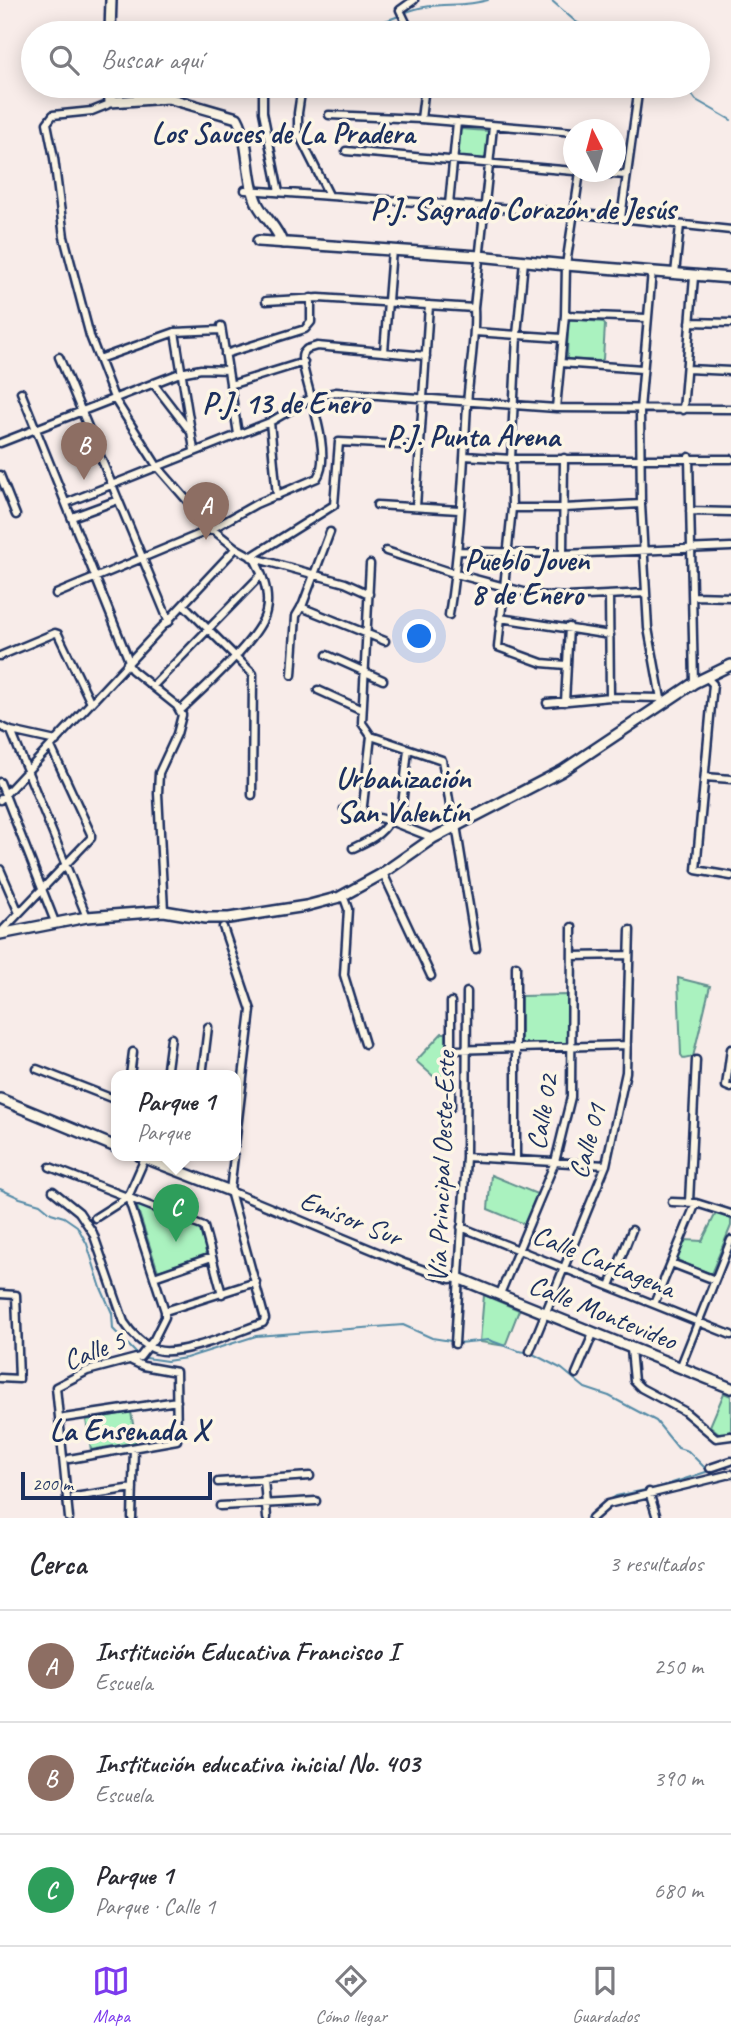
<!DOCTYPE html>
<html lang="es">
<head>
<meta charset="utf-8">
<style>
	body { margin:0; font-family:Caveat,sans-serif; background:#f2f2f3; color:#2b2b33 }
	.compass { position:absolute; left:563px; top:119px; width:63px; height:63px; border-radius:50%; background:#fff; box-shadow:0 4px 18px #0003; rotate:354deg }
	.scale { position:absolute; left:21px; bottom:18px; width:191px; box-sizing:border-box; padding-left:7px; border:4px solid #1b2f5e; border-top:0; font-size:19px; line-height:24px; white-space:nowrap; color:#1b2f5e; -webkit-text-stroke:5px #fcf5e5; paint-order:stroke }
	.you { position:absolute; left:420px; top:637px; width:24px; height:24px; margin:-18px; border:5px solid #fff; border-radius:50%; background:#1a73e8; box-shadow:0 0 0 10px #1a73e833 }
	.badge { display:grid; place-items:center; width:46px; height:46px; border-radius:50%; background:#7c3aed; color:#fff; font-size:23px; font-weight:700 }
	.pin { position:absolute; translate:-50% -58px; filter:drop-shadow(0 2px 4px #0008) }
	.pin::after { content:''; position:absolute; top:37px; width:24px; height:21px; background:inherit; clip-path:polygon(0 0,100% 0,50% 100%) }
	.popup { position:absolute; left:111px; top:1070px; width:130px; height:91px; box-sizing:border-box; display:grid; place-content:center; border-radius:14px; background:#fff; filter:drop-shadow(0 2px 5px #0005); font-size:23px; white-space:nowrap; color:#7c7c81 }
	.popup b { font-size:26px; color:#2b2b33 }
	.popup::after { content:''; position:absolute; left:50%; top:100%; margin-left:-14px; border:14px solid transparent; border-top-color:#fff }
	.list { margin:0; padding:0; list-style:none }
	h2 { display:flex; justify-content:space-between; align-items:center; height:91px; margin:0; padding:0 28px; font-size:30px }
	h2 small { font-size:23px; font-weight:400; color:#7c7c81 }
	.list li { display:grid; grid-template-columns:46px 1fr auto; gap:21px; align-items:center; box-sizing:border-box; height:112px; padding:0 28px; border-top:2px solid #e1e1e2 }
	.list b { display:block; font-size:26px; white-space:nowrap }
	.list p { margin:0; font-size:23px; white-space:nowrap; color:#7c7c81 }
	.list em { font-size:23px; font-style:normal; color:#7c7c81 }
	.icon { flex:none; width:38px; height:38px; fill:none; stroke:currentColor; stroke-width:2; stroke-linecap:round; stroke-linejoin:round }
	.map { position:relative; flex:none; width:731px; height:1518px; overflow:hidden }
	.search { position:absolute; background:#fff; box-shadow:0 4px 18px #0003; left:21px; right:21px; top:21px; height:77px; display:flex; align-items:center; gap:18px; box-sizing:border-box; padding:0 24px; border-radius:38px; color:#7c7c81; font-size:26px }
	.sheet { height:427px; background:#fff }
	nav { display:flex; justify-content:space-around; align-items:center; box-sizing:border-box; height:98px; border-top:2px solid #e1e1e2; background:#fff; font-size:19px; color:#7c7c81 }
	nav a { display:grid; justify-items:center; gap:4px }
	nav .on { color:#7c3aed }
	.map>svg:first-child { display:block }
	.green { fill:#aaf2bf; stroke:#62908e; stroke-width:2 }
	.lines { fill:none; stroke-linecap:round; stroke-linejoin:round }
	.stream { stroke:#548ba7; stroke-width:2 }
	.street-casing { stroke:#1b2f5e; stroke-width:11 }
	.secondary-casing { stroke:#1b2f5e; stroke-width:14 }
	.street { stroke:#fcf5e5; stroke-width:6 }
	.secondary { stroke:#fcf5e5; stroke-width:9 }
	.labels { text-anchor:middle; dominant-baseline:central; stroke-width:7; stroke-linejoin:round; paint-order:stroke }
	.street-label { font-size:28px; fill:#1b2f5e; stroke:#fcf5e5 }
	.neighbourhood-label { font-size:30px; font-weight:bold; fill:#1b2f5e; stroke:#fcf5e5 }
</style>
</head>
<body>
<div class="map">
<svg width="731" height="1518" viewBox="0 0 731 1518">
	<rect width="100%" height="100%" fill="#f8ece9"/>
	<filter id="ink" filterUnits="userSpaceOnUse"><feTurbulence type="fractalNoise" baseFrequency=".0143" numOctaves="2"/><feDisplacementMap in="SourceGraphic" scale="14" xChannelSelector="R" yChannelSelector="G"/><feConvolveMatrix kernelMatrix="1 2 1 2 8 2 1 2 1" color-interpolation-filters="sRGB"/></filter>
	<g filter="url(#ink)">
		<path class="green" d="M460,129l28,2 -2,30 -29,-2z
			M570,319l33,3 2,3 -2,34 -2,2 -34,-2 1,-38z
			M678,978l32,8 -17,71 -9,2 -3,-4z
			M567,995v49l-46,1v-49z
			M442,1033h4v51h-4l-26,-23z
			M491,1175l46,19 -13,30 -36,-15z
			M140,1205l61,24 7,26 -50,16 -21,-64z
			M716,1213l15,6v7l-20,48 -34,-14 -1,-3 9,-17 17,1z
			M484,1295l35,15 -14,36 -25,-4z
			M724,1393l7,3v35l-11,3 -10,-8z
			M131,1412l5,30 -45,8 -5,-30z"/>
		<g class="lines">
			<path class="stream" d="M551,0l25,22 21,11
				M404,13c30,-13 54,-4 84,-13
				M356,26l21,-2 22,-8
				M686,86l10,14 35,20
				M0,1189l20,9 20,6 11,9 13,4 13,9 10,18 14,44 11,25 1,16 23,24
				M458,1343l31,-3 30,11 12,2 31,16 23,19 24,8 47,25 22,27 10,3 20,20
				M146,1358l21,3 19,-3 70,-22 147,-11 29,13 19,3
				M587,1518l15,-13 14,-9 44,-9 46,-15"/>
			<defs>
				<path id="street" d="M411,33l-11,-23 14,-10
					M302,86l-4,27v20l31,62
					M107,105l-15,6 -39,4 -6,8 7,35 10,79 26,99 24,62 43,68 55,63 24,19 18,10c8,15 16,36 12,53 -5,27 -65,79 -85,99
					M329,115l92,4 153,13
					M421,119l4,-33
					M346,151l228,20
					M585,172l41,3
					M245,190l328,23 158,17
					M279,192l-16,-80v-26h39
					M449,204l8,-82
					M621,218l18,-132
					M524,261l-7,74 -6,124 1,49 -14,139 44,16 24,2
					M652,271l-12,138 1,95 7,124 14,76
					M675,274l5,-49
					M266,301l53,-3 155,10
					M565,315l82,3
					M690,322l41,1
					M221,326l17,108
					M175,332l19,118
					M475,332l87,6
					M384,352l8,-102
					M225,354l80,-25 6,-7v-24
					M59,357l110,265
					M99,359l76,-27 46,-2
					M561,363l81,6
					M687,369l44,2
					M153,383l37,48
					M230,385l74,-23
					M21,392l108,269
					M556,408l9,-93 1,-50 14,-93
					M683,410l11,-133
					M270,422l7,74
					M0,443l180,-70 21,-4 27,1
					M465,456l46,3h220
					M689,457l5,226
					M0,475l16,40
					M66,503l204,-81 43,-25 23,-5 220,16 175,1
					M377,505l82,5
					M416,507l13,-202
					M512,508h52l77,-4
					M690,511l41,1
					M72,517l46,-17
					M386,551l70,23 79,21 32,2 79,-4
					M457,551l106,3 168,-7
					M563,554l1,-96
					M251,557l83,-52 5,-63 81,4
					M254,558l91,25 24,11
					M56,594l156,-65 44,-25 61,-26c17,-25 -12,-91 -15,-119 0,-6 1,-6 5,-10l10,-3 109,10
					M609,595l1,102
					M693,596l38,1
					M184,605l69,69 -1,121
					M301,607l84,34
					M449,615c11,-69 14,-140 18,-210 2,-33 9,-65 7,-97l19,-181
					M500,618l110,17
					M327,655l56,25
					M0,656l55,-23 3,1 33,69
					M127,663l5,7 45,36 5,9 -5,19 -18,39 -1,20 6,118
					M292,675l4,-59 7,-12 27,-72
					M706,677l7,7 -17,186 35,6
					M153,686l108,-111
					M318,690l44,20
					M565,702l4,-75
					M547,703l63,-6 51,1
					M0,726l11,5 45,10
					M11,731l76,186
					M371,736l71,24 11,62 3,3 20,124
					M705,777l26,2
					M0,782l55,140
					M0,800l236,-252
					M344,809l43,11 46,18
					M362,814l9,-78 -9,-13 8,-159
					M400,825l8,-76
					M353,848c13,-6 29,-13 36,-27
					M0,869l19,44
					M383,873l48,103
					M343,895l5,14 -4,66 21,69
					M223,927l28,83 -16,135
					M0,933l91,-95v-4l-40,-87
					M572,956l57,-1
					M451,1002v105
					M731,1049l-5,37 5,2
					M451,1050l176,-5
					M37,1069l79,31
					M130,1076l3,-24
					M166,1076l5,-38
					M202,1076l6,-49
					M466,1157l140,8
					M516,1159v-193
					M50,1167l154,60 18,67
					M53,1191l26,21 14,21 31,89c7,11 19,24 33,28 23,7 82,-19 106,-27l2,-4 -35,-128 4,-35
					M230,1191l174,72 46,16 8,-1
					M672,1202l24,1 35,11
					M689,1202l7,-142
					M95,1218l33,-21
					M461,1227l270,108
					M671,1263l44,17
					M154,1277l58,-20
					M610,1286l22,-56
					M0,1294l16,1 3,84 -19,-1
					M500,1294l55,-132 16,-65 1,-170
					M654,1304l42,-101
					M165,1311l91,-29
					M455,1344l11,-187 1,-165
					M631,1349l3,32 7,7 43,23 32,27 15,-2
					M530,1351l76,-186 20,-93 4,-142
					M680,1368l51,-128
					M576,1374l17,-40
					M64,1418l113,-17
					M69,1459l108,-19 -1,-68 -33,-6 -11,-5
					M710,1468l21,-7
					M264,1479l3,39
					M218,1482l92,-6
					M649,1492l8,26
					M74,1497l59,-9
					M220,1506l96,-5
					M69,1518l-13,-131 31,-16 53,-14 14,-18 11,-22v-6l-37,-114 18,-41
					M132,1518l2,-70
					M592,1518l16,-14 123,-30"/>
				<path id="secondary" d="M110,33l1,-33
					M109,86l1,16 58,-4 69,20c14,26 8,60 21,87 7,13 21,25 24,38
					M258,241l221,15 87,9 165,13
					M0,934l87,-17 77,-6 42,7h23l77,-12 34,-9 40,-22 53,-37 129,-67 132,-88 37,-18
					M0,1099l116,48
					M140,1156l90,35
					M458,1278l273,110"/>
			</defs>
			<use href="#street" class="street-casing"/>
			<use href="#secondary" class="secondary-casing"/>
			<use href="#street" class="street"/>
			<use href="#secondary" class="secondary"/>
		</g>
	</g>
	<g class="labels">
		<g class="street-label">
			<text transform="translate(542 1112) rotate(-80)">Calle 02</text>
			<text transform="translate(587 1141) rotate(-75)">Calle 01</text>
			<text transform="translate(441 1167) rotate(-88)">Vía Principal Oeste-Este</text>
			<text transform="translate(351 1218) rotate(22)">Emisor Sur</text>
			<text transform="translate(604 1261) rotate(22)">Calle Cartagena</text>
			<text transform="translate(603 1312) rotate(22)">Calle Montevideo</text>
			<text transform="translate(94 1350) rotate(-21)">Calle 5</text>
		</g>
		<g class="neighbourhood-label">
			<text x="283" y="133">Los Sauces de La Pradera</text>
			<text x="523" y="209">P.J. Sagrado Corazón de Jesús</text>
			<text x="286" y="403">P.J. 13 de Enero</text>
			<text x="473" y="436">P.J. Punta Arena</text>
			<text x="527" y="560">Pueblo Joven<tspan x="527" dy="34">8 de Enero</tspan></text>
			<text x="403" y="778">Urbanización<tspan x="403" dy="34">San Valentín</tspan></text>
			<text x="129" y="1430">La Ensenada X</text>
		</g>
	</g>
</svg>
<svg class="compass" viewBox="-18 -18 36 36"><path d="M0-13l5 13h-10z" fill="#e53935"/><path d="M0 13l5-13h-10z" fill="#7c7c81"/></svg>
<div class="scale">200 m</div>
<div class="you"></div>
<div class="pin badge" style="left:206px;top:540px;background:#8d6e63">A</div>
<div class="pin badge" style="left:84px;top:480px;background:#8d6e63">B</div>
<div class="pin badge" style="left:176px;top:1242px;background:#2e9e5b">C</div>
<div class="popup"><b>Parque 1</b>Parque</div>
<div class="search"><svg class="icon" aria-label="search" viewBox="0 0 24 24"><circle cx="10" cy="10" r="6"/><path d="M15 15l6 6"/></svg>Buscar aquí</div>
</div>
<section class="sheet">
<h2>Cerca<small>3 resultados</small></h2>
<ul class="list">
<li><span class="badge" style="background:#8d6e63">A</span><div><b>Institución Educativa Francisco I</b><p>Escuela</p></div><em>250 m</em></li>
<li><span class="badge" style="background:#8d6e63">B</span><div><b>Institución educativa inicial No. 403</b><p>Escuela</p></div><em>390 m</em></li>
<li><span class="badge" style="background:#2e9e5b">C</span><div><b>Parque 1</b><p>Parque · Calle 1</p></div><em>680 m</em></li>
</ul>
</section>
<nav>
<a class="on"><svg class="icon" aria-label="map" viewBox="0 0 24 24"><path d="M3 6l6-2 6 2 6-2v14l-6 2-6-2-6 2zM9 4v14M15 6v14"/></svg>Mapa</a>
<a><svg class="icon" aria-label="directions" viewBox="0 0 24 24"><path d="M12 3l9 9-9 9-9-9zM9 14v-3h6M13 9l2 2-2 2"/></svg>Cómo llegar</a>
<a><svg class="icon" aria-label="saved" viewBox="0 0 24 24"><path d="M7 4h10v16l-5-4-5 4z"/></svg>Guardados</a>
</nav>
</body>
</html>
